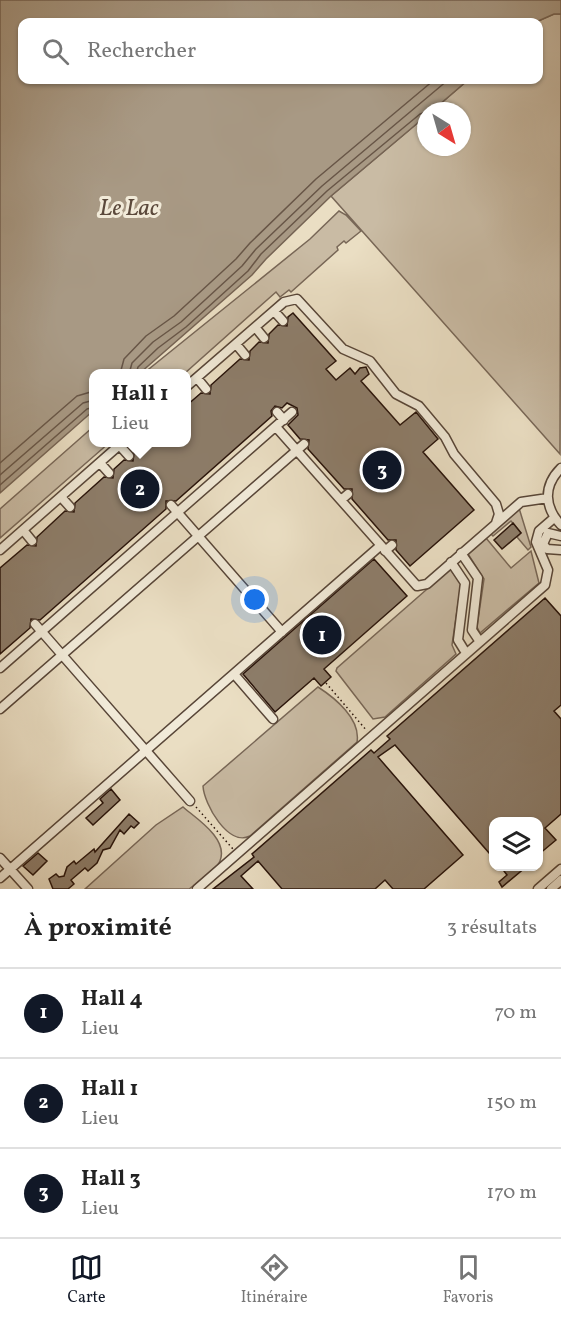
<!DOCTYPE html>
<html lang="fr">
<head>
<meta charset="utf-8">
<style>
	body { margin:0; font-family:Vollkorn,serif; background:#f2f2f2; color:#222 }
	.controls { position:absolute; right:18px; bottom:18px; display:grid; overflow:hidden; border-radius:12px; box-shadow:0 2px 4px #0004 }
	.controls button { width:54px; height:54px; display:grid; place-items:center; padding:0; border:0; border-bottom:2px solid #e0e0e0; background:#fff; color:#222; font:30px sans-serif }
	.compass { position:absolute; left:417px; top:102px; width:54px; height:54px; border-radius:50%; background:#fff; box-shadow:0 2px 4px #0004; rotate:143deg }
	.you { position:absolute; left:255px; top:600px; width:21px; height:21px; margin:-15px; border:4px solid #fff; border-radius:50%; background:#1a73e8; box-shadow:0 0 0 9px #1a73e833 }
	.badge { display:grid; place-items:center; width:39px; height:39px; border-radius:50%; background:#111827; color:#fff; font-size:20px; font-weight:700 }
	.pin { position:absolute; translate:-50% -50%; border:3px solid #fff; box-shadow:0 2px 6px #0006 }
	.popup { position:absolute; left:89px; top:369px; width:102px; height:78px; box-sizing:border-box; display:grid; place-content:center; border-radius:12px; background:#fff; filter:drop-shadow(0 2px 4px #0005); font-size:20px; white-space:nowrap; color:#767676 }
	.popup b { font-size:22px; color:#222 }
	.popup::after { content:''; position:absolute; left:50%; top:100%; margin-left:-12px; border:12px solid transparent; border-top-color:#fff }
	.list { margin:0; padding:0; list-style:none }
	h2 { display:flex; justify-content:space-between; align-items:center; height:78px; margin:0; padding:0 24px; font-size:26px }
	h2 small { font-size:20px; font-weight:400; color:#767676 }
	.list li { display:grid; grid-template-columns:39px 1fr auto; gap:18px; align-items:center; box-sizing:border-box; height:90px; padding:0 24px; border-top:2px solid #e0e0e0 }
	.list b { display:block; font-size:22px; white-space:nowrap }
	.list p { margin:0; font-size:20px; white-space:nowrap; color:#767676 }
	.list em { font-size:20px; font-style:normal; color:#767676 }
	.icon { flex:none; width:33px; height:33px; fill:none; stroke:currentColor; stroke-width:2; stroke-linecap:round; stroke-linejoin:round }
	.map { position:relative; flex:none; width:561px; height:889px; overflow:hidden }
	.search { position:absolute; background:#fff; box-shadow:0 2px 4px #0004; left:18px; right:18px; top:18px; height:66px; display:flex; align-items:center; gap:15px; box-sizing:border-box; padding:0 21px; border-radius:12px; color:#767676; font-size:22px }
	.sheet { height:348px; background:#fff }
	nav { display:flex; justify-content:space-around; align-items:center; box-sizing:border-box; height:84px; border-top:2px solid #e0e0e0; background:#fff; font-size:16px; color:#767676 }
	nav a { display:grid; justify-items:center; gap:3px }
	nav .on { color:#111827 }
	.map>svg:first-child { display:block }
	.green { fill:#c9bba4; stroke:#786757; stroke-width:1.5 }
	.water { fill:#a89984; stroke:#756353; stroke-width:1.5 }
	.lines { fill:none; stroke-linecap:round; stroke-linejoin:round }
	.shore { stroke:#685647; stroke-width:1.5 }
	.building { fill:#8d7d6a; stroke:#28130a; stroke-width:1.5 }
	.minor-casing { stroke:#584638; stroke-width:11 }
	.path { stroke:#28130a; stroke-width:1.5; stroke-dasharray:1.5 3; stroke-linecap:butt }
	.minor { stroke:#f1ead8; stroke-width:8 }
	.labels { text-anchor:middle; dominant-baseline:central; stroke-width:6; stroke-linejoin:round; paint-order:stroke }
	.water-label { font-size:24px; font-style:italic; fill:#5b493b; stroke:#f1ead8 }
</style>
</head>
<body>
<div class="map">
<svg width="561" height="889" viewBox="0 0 561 889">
	<rect width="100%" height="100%" fill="#eadec3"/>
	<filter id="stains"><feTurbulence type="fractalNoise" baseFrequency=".00333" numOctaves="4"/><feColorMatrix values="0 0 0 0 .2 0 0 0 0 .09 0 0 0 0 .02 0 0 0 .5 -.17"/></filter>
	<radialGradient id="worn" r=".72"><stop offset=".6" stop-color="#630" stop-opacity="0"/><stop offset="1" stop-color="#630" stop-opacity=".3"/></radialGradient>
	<path class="green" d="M554,14h7l-1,440 -229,-258 95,-80v31h36v-36h-30l36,-31h70v-58h-2z
		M339,211l7,4 15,16 -15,12 -2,-2 -7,6 1,3 -47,42 -2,-2 -9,7 -4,-5 -91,81h-41l166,-134z
		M93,427l1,15 15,1 -109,95v-29z
		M519,508l12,39 -3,3 -11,-13 4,-4 -10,-12 -18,15 -2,-2z
		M486,538l25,30 20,-17 8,32 -59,50 -3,-6 7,-48 -16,-25z
		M450,569l11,14 -9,62 4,9 -71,63 -12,2 -37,-48 1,-3z
		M318,687c17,11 43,32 39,55l-107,94c-22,11 -46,-32 -47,-50z
		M183,807c11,10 46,31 37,54 -4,10 -22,21 -31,28h-104l71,-64z"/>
	<path class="water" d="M0,0h561v14h-7l-18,8h-514v58h446l-36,31h-6v5l-95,80 -65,63 -14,16 -112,98 -46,1 -1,37 -93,82z"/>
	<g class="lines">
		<path class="shore" d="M120,374l4,-15 22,-23 28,-20 62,-57 14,-16 66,-64 118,-99
			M129,374l3,-11 21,-21 28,-20 61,-56 14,-17 66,-63 126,-106
			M136,374l2,-7 20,-19 28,-21 62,-56 13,-17 66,-63 93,-77 6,-2
			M0,463l77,-67 17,-5
			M0,475l83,-72 11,-3
			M0,485l87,-76 7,-2"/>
	</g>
	<path class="building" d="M293,313l43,48 -10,8 10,11 14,-12 5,6 5,-6 6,-1 3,7 -8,7 39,44 16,-13 22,27 -15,13 51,58 -64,56 -14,-16v-10h-8l-36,-41v-10h-8l-36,-40 1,-9 -9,-1 -12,-14 10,-10 -1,-7 -10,-5 -5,5 -7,-2 -4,5 1,5 -96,85h-10v8l-126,111 -9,-1 -1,9 -30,26v-86l27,-23 9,1 1,-9 28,-26 9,1 1,-9 29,-26 9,1 1,-9 10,-9 9,1 1,-9 10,-10h42v-36l15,-13 9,1 1,-9 29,-26 9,1 1,-9 9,-9 9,1 1,-9 9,-9 9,1 1,-9z
		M513,523l8,10 -19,16 -8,-9z
		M374,559l33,37 -83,73 7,8 -10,9 -7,-8 -39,34 -32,-38z
		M545,598l16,18v89l-7,6 7,8v95l-16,14 11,12 -18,15v-33h-44v30l-4,2 -95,-109 -17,12 85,98 -39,34h-31l-8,-9 -10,9h-93l-24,-28 -17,15 12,13h-40l41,-32 -2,-3 119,-104 3,3 16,-14 -3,-3z
		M111,789l9,11 -27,25 -7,-7 17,-15 -3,-4z
		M129,814l10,9 -5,5 -3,-2 -7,8 -4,-4 -10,18 -7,2 -6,13 -9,8 -3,-3 -14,12 3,4 -6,5h-15l-4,-10 7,-5 3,3 5,-1 3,-9 7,-6 2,3 18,-15 1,3z
		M38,853l9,8 -14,14 -10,-9z
		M501,867h25l-24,20 -3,-5 8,-7z"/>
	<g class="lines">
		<defs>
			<path id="minor" d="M274,311l9,10
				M255,327l9,11
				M236,344l9,11
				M197,378l9,11
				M186,387l98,-85 13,-3 46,50 27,12 26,33 23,12 26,31 9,17 42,50 3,10 -3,9
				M277,412l7,8
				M276,427l141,159 10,-2 94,-82 27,-4
				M120,446l9,10
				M100,463l9,10
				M561,468c-18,18 -17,39 0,57
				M61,497l9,10
				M341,500l7,-6
				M171,505l111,127
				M23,530l9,11
				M561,536l-13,-3 -5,11 4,5 14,1
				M0,550l123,-108
				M385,551l7,-6
				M461,553l17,25 -6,52 8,12
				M451,562l14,21 -7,57 8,13
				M35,624l155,177
				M0,668l292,-256
				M234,674l39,45
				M0,709l304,-265
				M0,858l28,31
				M0,878l380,-332
				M197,889l348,-304 3,-15 -12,-28 3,-11 15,-13
				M538,889l23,-20
				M551,889l10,-9"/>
		</defs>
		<use href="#minor" class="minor-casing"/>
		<path class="path" d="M326,683l41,48
			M196,807l37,42"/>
		<use href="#minor" class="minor"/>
	</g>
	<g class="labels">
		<g class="water-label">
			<text x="129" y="209">Le Lac</text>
		</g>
	</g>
	<rect width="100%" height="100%" filter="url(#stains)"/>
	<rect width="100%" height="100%" fill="url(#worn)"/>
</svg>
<div class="controls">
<button><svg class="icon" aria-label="layers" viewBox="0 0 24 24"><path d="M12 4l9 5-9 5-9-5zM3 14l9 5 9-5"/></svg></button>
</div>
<svg class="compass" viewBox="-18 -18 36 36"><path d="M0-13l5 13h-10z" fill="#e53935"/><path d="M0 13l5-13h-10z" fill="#767676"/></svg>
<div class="you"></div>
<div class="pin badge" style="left:322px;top:635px">1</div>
<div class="pin badge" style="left:140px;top:489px">2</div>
<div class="popup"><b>Hall 1</b>Lieu</div>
<div class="pin badge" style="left:382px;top:470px">3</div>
<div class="search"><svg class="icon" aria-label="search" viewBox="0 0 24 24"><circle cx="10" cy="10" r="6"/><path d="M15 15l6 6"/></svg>Rechercher</div>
</div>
<section class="sheet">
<h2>À proximité<small>3 résultats</small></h2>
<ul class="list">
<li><span class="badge">1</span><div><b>Hall 4</b><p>Lieu</p></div><em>70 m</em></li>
<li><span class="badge">2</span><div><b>Hall 1</b><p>Lieu</p></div><em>150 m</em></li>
<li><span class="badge">3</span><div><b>Hall 3</b><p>Lieu</p></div><em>170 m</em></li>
</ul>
</section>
<nav>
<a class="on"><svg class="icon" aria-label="map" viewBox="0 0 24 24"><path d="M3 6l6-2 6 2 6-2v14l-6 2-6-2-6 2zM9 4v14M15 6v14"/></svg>Carte</a>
<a><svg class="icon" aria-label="directions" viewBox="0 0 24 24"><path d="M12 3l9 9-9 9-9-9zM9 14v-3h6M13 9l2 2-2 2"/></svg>Itinéraire</a>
<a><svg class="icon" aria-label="saved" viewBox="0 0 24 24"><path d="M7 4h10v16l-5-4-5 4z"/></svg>Favoris</a>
</nav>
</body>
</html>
